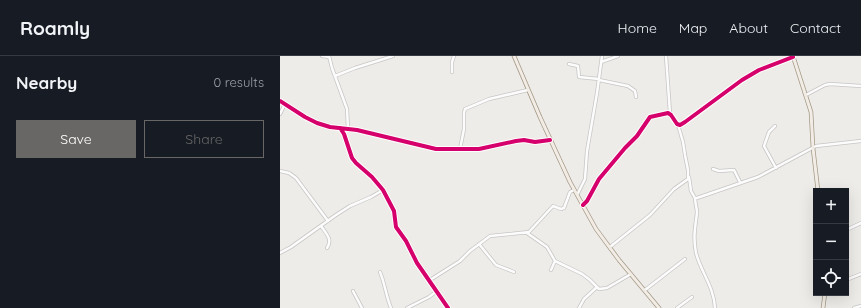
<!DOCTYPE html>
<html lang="en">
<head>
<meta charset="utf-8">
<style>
	body { margin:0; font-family:Quicksand,sans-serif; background:#242831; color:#f1f3f6 }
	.controls { position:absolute; right:12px; bottom:12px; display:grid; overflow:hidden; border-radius:0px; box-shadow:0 4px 16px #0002 }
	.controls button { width:36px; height:36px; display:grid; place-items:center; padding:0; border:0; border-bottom:1px solid #363941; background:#171b24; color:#f1f3f6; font:20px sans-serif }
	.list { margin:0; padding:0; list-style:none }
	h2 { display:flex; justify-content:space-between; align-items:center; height:52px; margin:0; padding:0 16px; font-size:17px }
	h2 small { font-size:13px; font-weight:400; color:#9ea1a6 }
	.actions { display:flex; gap:8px; padding:12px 16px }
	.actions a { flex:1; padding:9px 0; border:1px solid #686766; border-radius:0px; text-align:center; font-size:14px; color:#686766 }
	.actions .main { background:#686766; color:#fff }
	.icon { flex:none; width:22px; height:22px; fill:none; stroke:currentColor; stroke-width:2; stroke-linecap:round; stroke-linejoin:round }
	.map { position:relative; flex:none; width:581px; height:252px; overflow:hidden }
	header { display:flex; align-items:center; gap:24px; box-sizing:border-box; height:56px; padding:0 20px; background:#171b24; border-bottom:1px solid #363941 }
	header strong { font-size:19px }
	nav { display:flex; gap:22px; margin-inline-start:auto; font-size:14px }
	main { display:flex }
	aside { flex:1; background:#171b24 }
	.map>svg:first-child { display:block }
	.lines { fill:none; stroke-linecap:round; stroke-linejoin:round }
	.minor-casing { stroke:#c7c6c5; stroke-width:4 }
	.major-casing { stroke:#a59985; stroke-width:4.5 }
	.minor { stroke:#fcfcfc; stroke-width:2.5 }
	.major { stroke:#f1ece6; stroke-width:3 }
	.cycleway-casing { stroke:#fff; stroke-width:6 }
	.cycleway { stroke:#d6006c; stroke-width:4 }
</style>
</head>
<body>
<header>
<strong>Roamly</strong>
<nav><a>Home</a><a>Map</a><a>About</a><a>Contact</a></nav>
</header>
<main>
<aside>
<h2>Nearby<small>0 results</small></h2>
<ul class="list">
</ul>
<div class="actions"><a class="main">Save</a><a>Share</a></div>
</aside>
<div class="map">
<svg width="581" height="252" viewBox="0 0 581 252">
	<rect width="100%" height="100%" fill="#eeece9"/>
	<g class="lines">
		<defs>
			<path id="minor" d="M42,0l7,1
				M49,0l3,12 15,41 1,20
				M386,0l4,57
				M321,6l17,-6
				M289,8l9,2 1,11 20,2
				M172,16v-10l2,-6
				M55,20l20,-8 38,-12
				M319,24l29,6 7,5 1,6
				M526,39l19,-10 5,-1 31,2
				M0,45l25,16 12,6 13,4 27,3 79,19h43l37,-8 8,-1 11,2 15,-2
				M0,58l5,-10
				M495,70l-6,6 -5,14 12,22
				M60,73l4,5 8,24 4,5 16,14 11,13 11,21 2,16 10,14 11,22 31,45
				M180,93l4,-20v-16l1,-4 24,-10 39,-9
				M433,113l6,2 15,-1 6,12
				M0,115l9,2 7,5 32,43
				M409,121l2,14 4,7h2l61,-21 58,-31 45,-5
				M297,139l8,-16 2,-28 10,-58 5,-37
				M415,142c0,5 2,10 2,15 -2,15 -4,25 -1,40 5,19 18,34 19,55
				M303,149l4,-4 12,-22 26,-31 12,-12 13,-19 18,-4 3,2 6,9 3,1 5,-3 57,-42 17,-10 34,-13
				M41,170c5,7 12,14 6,22
				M566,174l15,-7
				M247,177l20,14 8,14 27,13 8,6 9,9 8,-1 24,-14
				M199,188l17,21 18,7
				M330,191l40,-32 24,-26 14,-10v-9l-3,-15 -2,-13 -5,-17
				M0,197l11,-6 45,-32 14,-9 21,-9 12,-7
				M271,214l4,-9
				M100,216c5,12 6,24 11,36
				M150,224l30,-19 10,-10 20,-15 39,-4 24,-26 8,3 3,-1 6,-16 4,-2
				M566,224l15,-6
				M365,234l40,-31
				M73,235l9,17
				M127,252l22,-11 8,-6
				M299,252l5,-9 13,-12
				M397,252l15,-11
				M574,252l7,-2"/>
			<path id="major" d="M234,0l26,61 30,65 26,47 23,31 40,48
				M513,0l18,56 2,36 5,43
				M543,252l2,-15"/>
		</defs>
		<use href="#minor" class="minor-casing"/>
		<use href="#major" class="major-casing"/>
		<use href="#minor" class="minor"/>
		<use href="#major" class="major"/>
		<defs>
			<path id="cycleway" d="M0,45l25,16 12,6 13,4 27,3 79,19h43l37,-8 8,-1 11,2 15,-2
				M60,72l4,6 8,24 4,5 16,14 11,13 11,21 2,16 10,14 11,22 31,45
				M303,149l4,-4 12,-22 26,-31 12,-12 13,-19 18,-4 3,2 6,9 3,1 5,-3 57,-42 17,-10 34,-13"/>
		</defs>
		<use href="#cycleway" class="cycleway-casing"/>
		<use href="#cycleway" class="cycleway"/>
	</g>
</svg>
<div class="controls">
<button>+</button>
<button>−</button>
<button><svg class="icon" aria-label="locate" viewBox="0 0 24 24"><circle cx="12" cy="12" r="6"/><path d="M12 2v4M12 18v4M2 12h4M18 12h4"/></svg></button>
</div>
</div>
</main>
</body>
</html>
